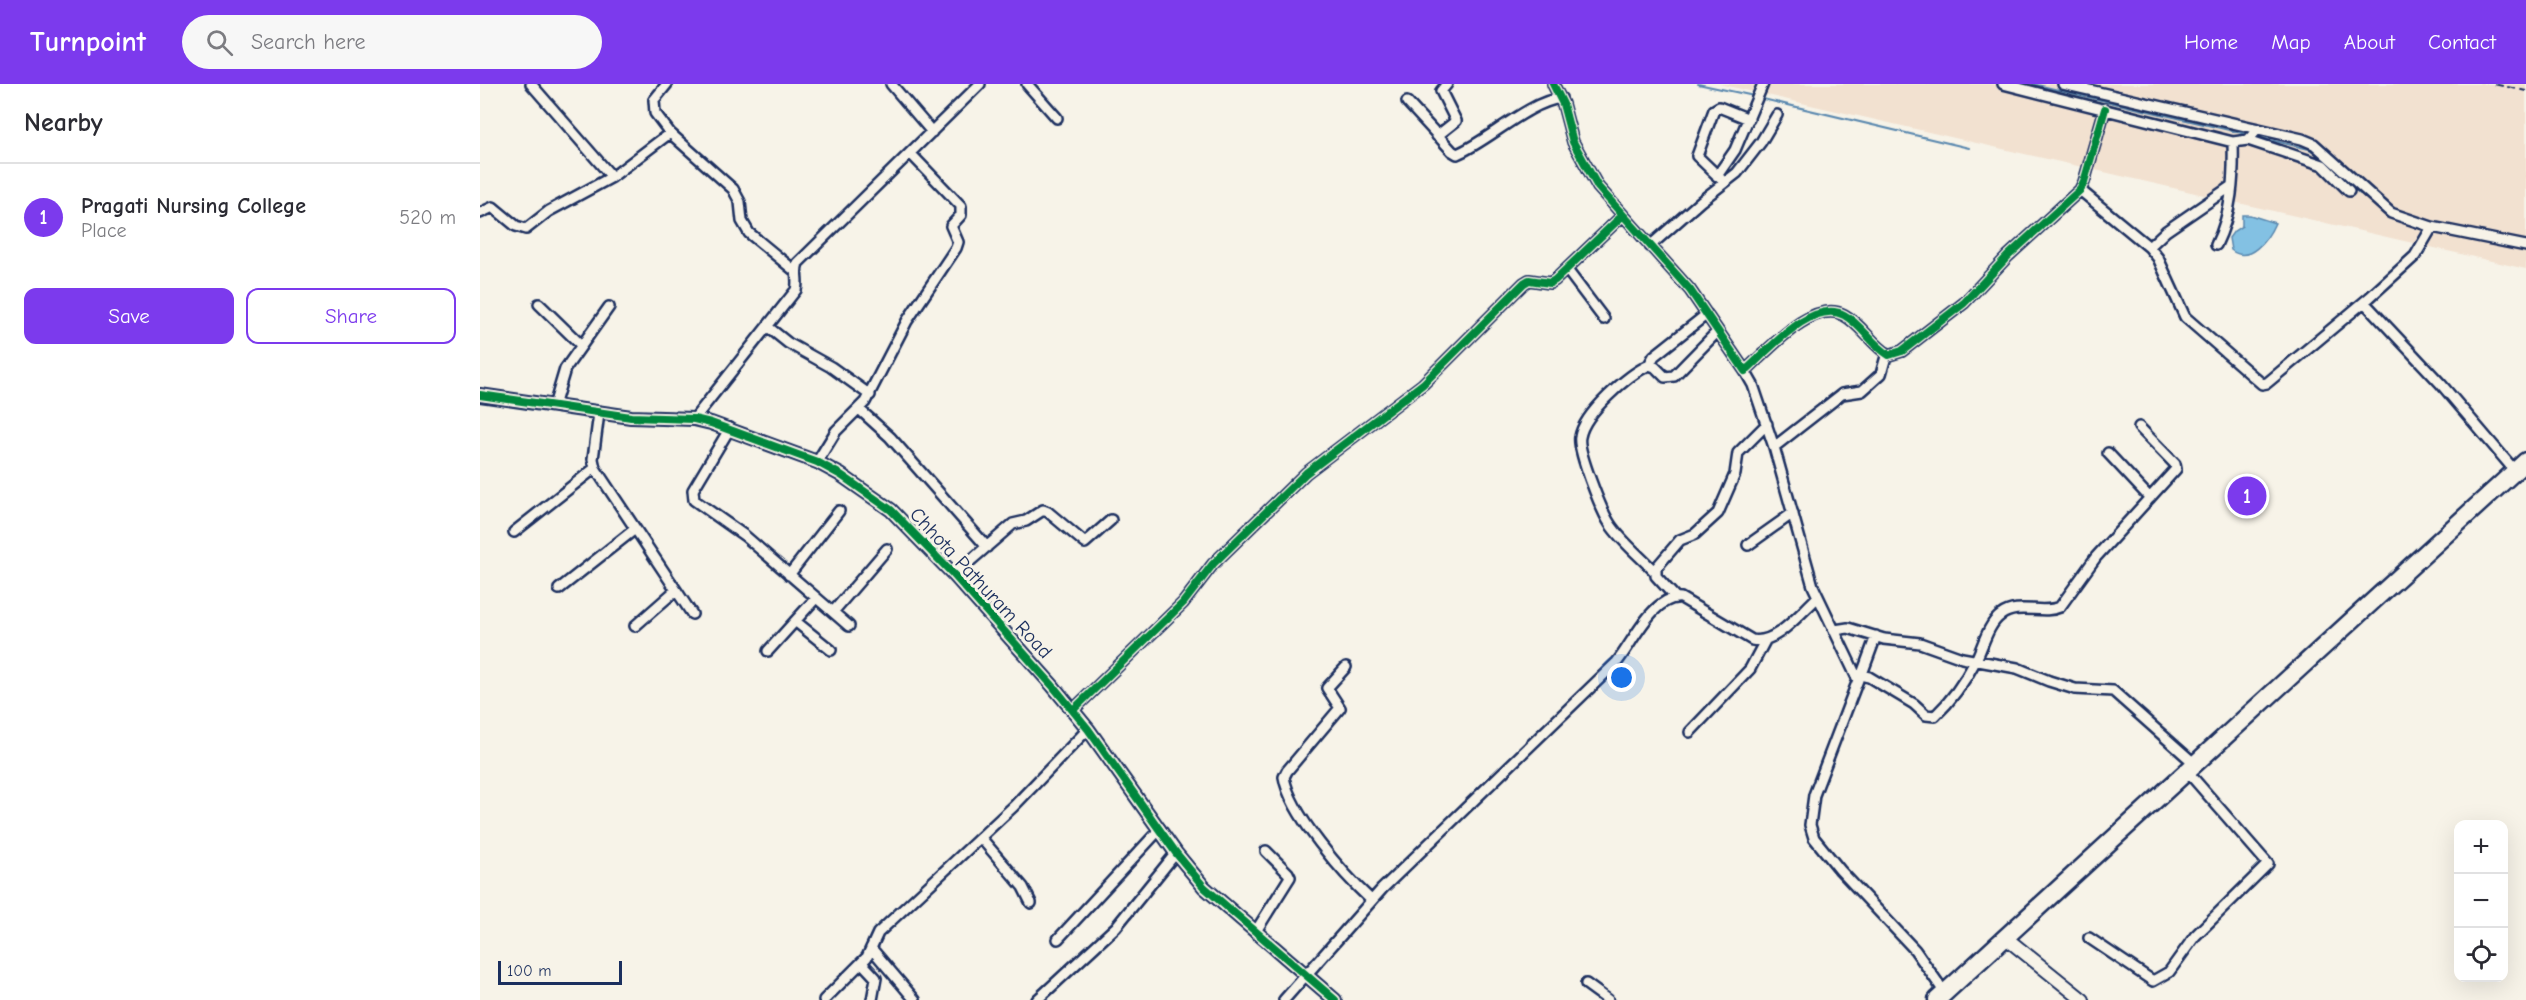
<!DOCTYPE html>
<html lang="en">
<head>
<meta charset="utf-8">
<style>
	body { margin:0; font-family:"Comic Neue",sans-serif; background:#f7f7f7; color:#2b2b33 }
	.controls { position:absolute; right:18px; bottom:18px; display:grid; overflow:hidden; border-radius:12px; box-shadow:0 6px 24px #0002 }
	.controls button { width:54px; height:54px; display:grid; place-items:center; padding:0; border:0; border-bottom:2px solid #e1e1e2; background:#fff; color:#2b2b33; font:30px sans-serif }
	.scale { position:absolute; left:18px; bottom:15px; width:124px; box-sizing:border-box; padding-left:6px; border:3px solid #1b2f5e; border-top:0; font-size:16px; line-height:21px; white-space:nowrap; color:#1b2f5e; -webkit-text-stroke:4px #f7f3e8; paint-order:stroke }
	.you { position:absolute; left:1142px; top:594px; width:21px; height:21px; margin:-15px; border:4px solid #fff; border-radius:50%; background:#1a73e8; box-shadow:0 0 0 9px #1a73e833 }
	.badge { display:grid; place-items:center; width:39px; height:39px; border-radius:50%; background:#7c3aed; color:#fff; font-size:20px; font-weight:700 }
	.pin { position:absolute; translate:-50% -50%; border:3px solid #fff; box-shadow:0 2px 6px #0006 }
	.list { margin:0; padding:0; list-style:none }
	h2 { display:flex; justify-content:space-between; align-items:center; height:78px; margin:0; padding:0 24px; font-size:26px }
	h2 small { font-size:20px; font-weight:400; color:#7c7c81 }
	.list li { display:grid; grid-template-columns:39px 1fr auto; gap:18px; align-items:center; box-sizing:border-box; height:108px; padding:0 24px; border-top:2px solid #e1e1e2 }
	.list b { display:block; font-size:22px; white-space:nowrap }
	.list p { margin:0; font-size:20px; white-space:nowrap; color:#7c7c81 }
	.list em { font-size:20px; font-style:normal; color:#7c7c81 }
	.actions { display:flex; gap:12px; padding:18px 24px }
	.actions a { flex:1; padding:14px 0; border:2px solid #7c3aed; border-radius:12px; text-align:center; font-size:21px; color:#7c3aed }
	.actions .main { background:#7c3aed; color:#fff }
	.icon { flex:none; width:33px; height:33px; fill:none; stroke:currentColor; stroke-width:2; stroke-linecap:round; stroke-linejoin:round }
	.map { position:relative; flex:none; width:2046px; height:916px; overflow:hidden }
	header { display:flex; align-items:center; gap:36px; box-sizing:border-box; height:84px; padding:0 30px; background:#7c3aed; color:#fff }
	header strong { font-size:28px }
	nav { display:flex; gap:33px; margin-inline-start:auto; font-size:21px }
	.search { width:420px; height:54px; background:#f7f7f7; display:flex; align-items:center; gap:15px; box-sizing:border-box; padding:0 21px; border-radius:33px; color:#7c7c81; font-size:22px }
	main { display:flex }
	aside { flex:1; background:#fff }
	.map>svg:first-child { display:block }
	.built { fill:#f2e1d0 }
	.water { fill:#83c1e3; stroke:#5987ae; stroke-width:1.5 }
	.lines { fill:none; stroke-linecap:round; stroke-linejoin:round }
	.stream { stroke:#5987ae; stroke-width:2 }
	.minor-casing { stroke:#1b2f5e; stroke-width:14 }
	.tertiary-casing { stroke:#1b2f5e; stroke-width:16 }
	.trunk-casing { stroke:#1b2f5e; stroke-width:21 }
	.minor { stroke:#f7f3e8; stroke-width:9 }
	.tertiary { stroke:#f7f3e8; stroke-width:12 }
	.trunk { stroke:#f7f3e8; stroke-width:16 }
	.rail { stroke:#1b2f5e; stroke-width:2; stroke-dasharray:9 4.5; stroke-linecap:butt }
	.cycleway-casing { stroke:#f7f3e8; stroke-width:11 }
	.cycleway { stroke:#00873e; stroke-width:8 }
	.labels { text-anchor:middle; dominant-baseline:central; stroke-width:6; stroke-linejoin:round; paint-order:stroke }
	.street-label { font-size:20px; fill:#1b2f5e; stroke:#f7f3e8 }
</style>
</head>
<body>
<header>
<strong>Turnpoint</strong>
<div class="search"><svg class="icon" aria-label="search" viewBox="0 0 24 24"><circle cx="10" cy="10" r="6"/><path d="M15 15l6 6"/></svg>Search here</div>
<nav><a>Home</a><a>Map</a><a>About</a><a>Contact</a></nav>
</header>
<main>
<aside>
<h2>Nearby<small></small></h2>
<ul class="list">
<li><span class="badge">1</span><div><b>Pragati Nursing College</b><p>Place</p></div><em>520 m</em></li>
</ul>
<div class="actions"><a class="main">Save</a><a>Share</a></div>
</aside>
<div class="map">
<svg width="2046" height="916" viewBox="0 0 2046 916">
	<rect width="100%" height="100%" fill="#f7f3e8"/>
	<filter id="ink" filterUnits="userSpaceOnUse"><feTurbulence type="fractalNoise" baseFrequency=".0167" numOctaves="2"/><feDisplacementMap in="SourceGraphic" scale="12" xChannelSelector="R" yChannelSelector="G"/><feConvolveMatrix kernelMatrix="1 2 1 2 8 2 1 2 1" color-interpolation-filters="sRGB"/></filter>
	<g filter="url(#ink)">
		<path class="built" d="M1239,0h807v185l-444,-102z"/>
		<path class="water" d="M1762,131h8l25,8c-7,16 -26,42 -44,27l-2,-12 5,-7 8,-5z"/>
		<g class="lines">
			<path class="stream" d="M1218,0l56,12
				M1553,0l213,50
				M1279,14l210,50
				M1778,53l51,12 17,11
				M1854,84l26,26"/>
			<defs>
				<path id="minor" d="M51,0l81,93
					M187,0l-13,16 1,13 15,20 63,56 7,13 2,19 7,12 46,38
					M411,0l41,48
					M547,0l30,34
					M1073,0l10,20 10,38 25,45 92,103 55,81c22,-19 67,-73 99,-56 17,9 28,30 45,40l13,-4 62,-48 44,-47 72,-66 4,-8 21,-73
					M1523,0l230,58 15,-2 9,-10
					M1583,0l239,55 12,5 77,69 41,14 94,19
					M927,18l45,49 5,3c30,-12 71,-52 104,-56
					M957,52l19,-15 -15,-30 6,-7
					M1768,56l75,25 26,26
					M1237,92l18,-26 28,-66
					M1244,98l-27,-26 17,-46 5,-3 30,12
					M1600,106l69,57 9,11 27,59 77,67 5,-1 103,-86 45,-41 17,-29
					M0,129l13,-6 23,19 10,3 23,-18 63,-34 58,-44
					M1736,161c16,-32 18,-67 17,-103
					M1170,162l51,-45 36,-28 24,-31 16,-27
					M1669,163l17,-16 64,-44
					M1087,186l37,49
					M1884,218l77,82 74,87
					M59,220l42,41
					M288,243l20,16 43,24 39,28
					M1169,281l5,-9 53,-42
					M1265,287l8,14 21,62 39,139 45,94 -44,115 -4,30 4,13 26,32 75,80 30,43
					M74,322l11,-37 44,-62
					M379,325l31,28 97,110
					M119,329l-6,46 2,9 97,146
					M214,335l102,-129c3,-10 -2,-17 2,-27l182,-179
					M250,344l-37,62 1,10 51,36 104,90
					M1294,363l68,-53 20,-3 19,-17 6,-21
					M1628,369l42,45
					M337,378l19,-31 29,-29 42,-81 49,-73 2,-6 -7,-16 10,-11v-9l-51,-53
					M34,448l81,-64
					M1268,461l45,-32
					M1174,487c-14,-15 -33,-30 -44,-47 -8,-12 -33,-74 -30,-87 4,-24 48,-62 69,-72l6,2 10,10 9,-1 44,-45
					M309,491l50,-64
					M474,491l59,-51 13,-3 17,-11 5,2 37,31 26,-23
					M79,505l76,-60
					M1196,514l-20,-22v-8l24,-28 15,-6 23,-21 17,-39 3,-21 29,-29
					M353,528l54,-63
					M315,537l36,29
					M155,542l41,-36
					M1355,546l13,-2 36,11 36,4 42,15 55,10 32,13 26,8 38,2 82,73
					M288,567l48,-53
					M866,583l-19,21 13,20 -53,63 -3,6c6,37 60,98 87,123
					M1376,590l13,3 45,27 12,11 9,1c17,-16 30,-35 41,-56 7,-14 12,-36 25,-45 17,-13 41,0 59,-8l36,-50 80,-88 -1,-5 -36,-37
					M1382,590l14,-38
					M593,626l110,-107 30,-39 93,-91 117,-89 101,-101 5,-3 21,3 5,-3 67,-64
					M1210,648l60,-63 16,-30
					M501,754l42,49 8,16
					M776,847l34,-54 -2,-4 -22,-22
					M1609,854l64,43 16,-9 26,-36 73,-72 -81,-93
					M578,855l102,-110
					M391,864l44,52
					M382,879l14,15 -4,22
					M1106,900l22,16
					M344,916l43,-43 11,-24 136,-127 74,-77
					M557,916l79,-73 60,-74
					M804,916l98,-111 235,-227c15,-18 36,-67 64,-64l71,42c24,5 49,-28 65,-42"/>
				<path id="tertiary" d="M0,311l151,22 63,2 17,4 106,39 24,13 50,35 63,65 98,110 36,44 88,124 28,34 131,113
					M1526,854l77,62"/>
				<path id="trunk" d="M1457,916l589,-539"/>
			</defs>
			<use href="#minor" class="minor-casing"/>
			<use href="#tertiary" class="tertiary-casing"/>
			<use href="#trunk" class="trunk-casing"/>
			<use href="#minor" class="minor"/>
			<use href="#tertiary" class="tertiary"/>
			<use href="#trunk" class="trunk"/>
			<path class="rail" d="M2014,0l32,7"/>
			<defs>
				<path id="cycleway" d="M1073,0l10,20 10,38 25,45 92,103 55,81c22,-19 67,-73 99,-56 17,9 28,30 45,40l13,-4 62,-48 44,-47 72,-66 4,-8 21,-73
					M0,311l151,22 63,2 17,4 106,39 24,13 50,35 63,65 98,110 36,44 88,124 28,34 131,113
					M593,626l110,-107 30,-39 93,-91 117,-89 101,-101 5,-3 21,3 5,-3 67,-64"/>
			</defs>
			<use href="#cycleway" class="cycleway-casing"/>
			<use href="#cycleway" class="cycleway"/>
		</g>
	</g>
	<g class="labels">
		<g class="street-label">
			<text transform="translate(501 499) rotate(47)">Chhota Pathuram Road</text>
		</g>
	</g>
</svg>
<div class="controls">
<button>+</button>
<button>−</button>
<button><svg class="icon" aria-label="locate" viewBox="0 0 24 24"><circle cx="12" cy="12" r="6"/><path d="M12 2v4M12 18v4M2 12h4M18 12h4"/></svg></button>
</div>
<div class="scale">100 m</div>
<div class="you"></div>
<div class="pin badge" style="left:1767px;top:412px">1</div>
</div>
</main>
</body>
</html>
